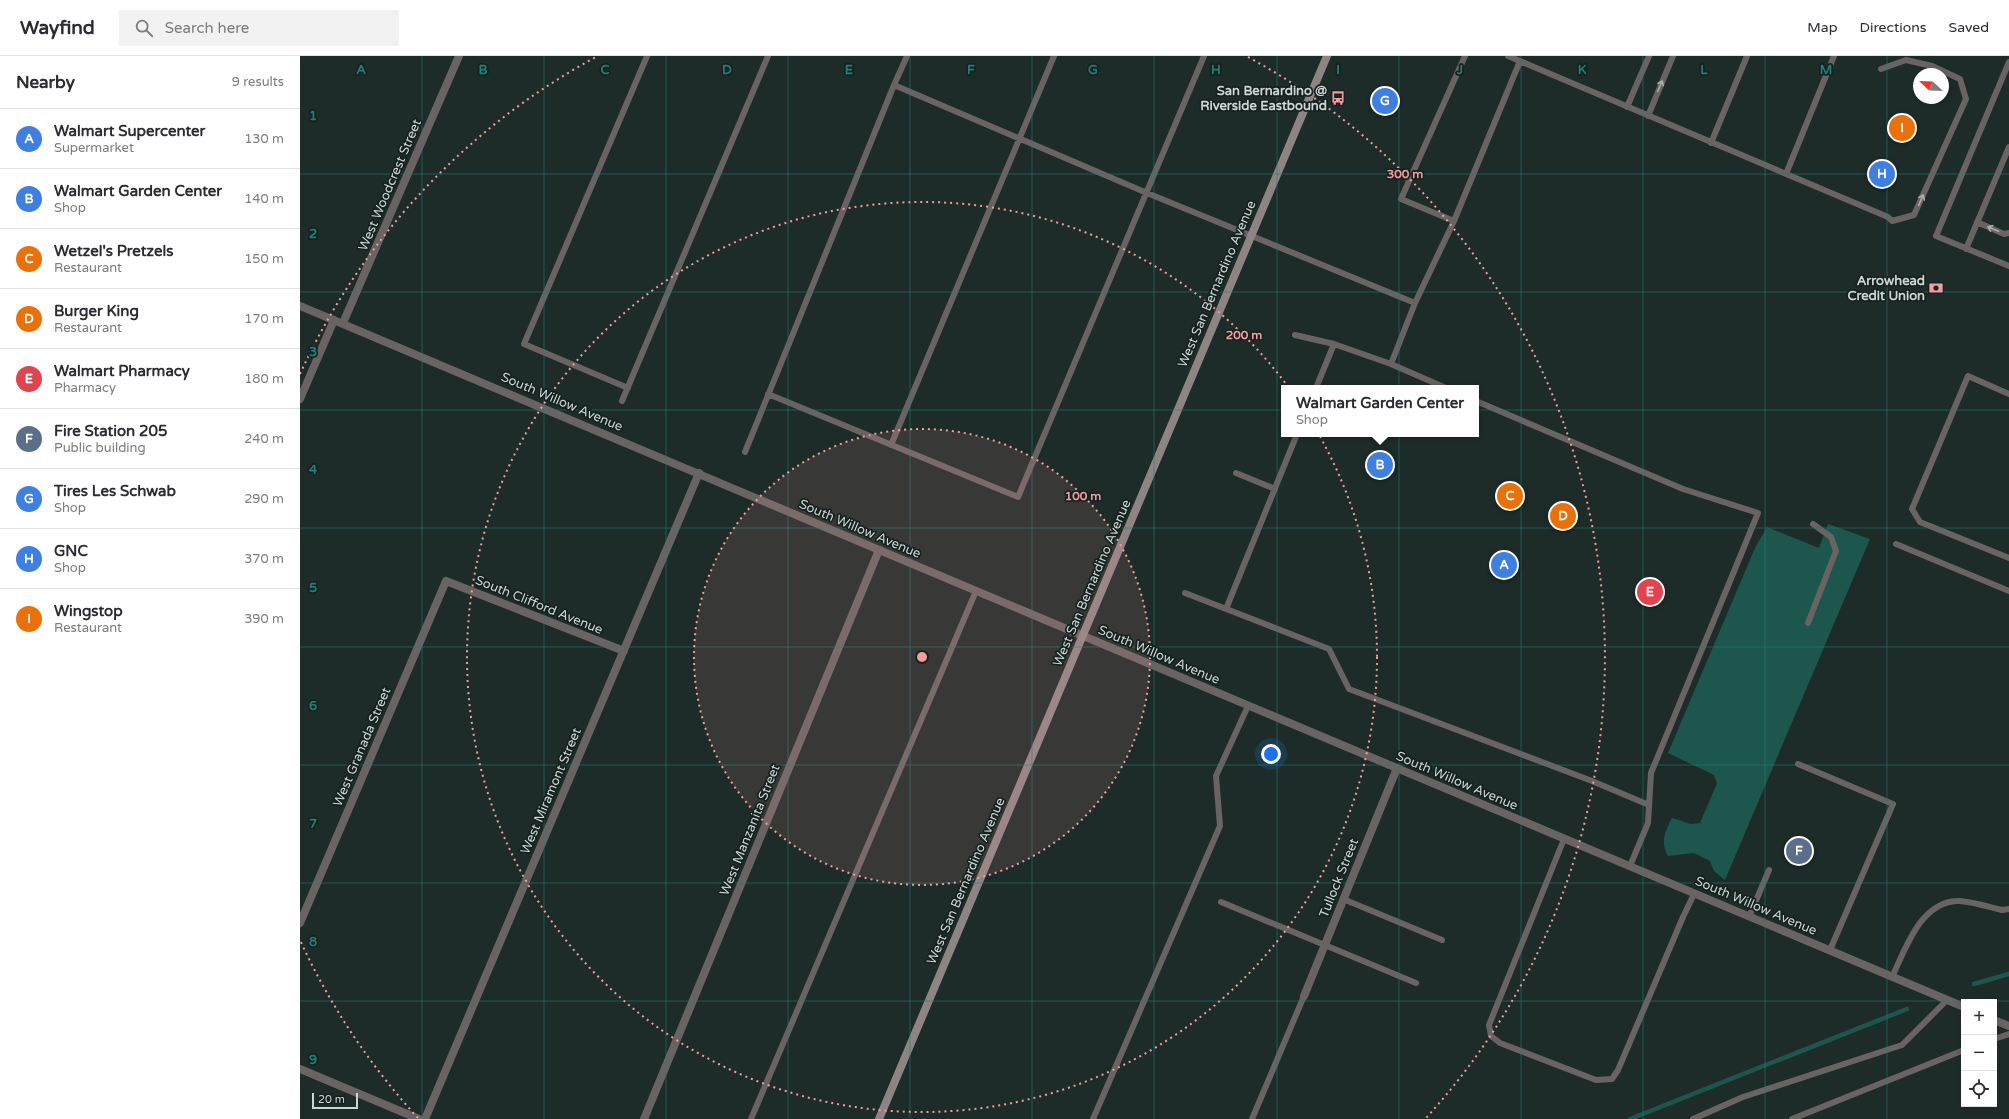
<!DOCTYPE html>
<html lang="en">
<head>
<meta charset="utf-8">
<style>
	body { margin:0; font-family:"Varela Round",sans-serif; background:#f2f2f3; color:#2b2b33 }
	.controls { position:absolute; right:12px; bottom:12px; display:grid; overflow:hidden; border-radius:0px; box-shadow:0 2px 6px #0003 }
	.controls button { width:36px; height:36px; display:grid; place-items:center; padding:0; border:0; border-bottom:1px solid #e1e1e2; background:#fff; color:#2b2b33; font:20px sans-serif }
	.compass { position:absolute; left:1613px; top:12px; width:36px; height:36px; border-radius:50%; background:#fff; box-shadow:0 2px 6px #0003; rotate:293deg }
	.scale { position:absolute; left:12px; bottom:10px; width:46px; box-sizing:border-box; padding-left:4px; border:2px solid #cdd6d4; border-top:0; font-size:11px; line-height:14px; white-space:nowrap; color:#cdd6d4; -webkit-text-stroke:3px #15221f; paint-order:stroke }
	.you { position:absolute; left:971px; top:698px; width:14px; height:14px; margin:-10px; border:3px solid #fff; border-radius:50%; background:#1a73e8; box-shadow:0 0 0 6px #1a73e833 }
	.badge { display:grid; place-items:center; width:26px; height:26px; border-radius:50%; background:#2563eb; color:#fff; font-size:13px; font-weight:700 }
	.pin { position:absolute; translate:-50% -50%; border:2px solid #fff; box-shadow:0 1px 4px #0006 }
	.popup { position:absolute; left:981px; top:329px; width:198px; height:52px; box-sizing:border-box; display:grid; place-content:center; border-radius:0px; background:#fff; filter:drop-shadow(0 1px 3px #0005); font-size:13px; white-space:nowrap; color:#7c7c81 }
	.popup b { font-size:15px; color:#2b2b33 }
	.popup::after { content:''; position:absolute; left:50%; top:100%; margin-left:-8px; border:8px solid transparent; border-top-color:#fff }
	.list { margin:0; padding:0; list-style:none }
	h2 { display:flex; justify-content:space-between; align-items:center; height:52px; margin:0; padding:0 16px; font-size:17px }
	h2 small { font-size:13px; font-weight:400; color:#7c7c81 }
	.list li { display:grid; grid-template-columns:26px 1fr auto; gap:12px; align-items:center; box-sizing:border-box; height:60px; padding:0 16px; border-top:1px solid #e1e1e2 }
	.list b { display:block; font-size:15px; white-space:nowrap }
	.list p { margin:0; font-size:13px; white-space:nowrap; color:#7c7c81 }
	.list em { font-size:13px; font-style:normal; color:#7c7c81 }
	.icon { flex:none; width:22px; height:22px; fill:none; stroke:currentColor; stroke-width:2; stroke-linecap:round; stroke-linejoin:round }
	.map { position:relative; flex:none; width:1709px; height:1063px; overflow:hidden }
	header { display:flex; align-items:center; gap:24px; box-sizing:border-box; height:56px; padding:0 20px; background:#fff; border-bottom:1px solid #e1e1e2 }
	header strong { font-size:19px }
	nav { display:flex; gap:22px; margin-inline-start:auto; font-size:14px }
	.search { width:280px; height:36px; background:#f2f2f3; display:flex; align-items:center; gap:10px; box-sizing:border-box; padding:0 14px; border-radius:0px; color:#7c7c81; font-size:15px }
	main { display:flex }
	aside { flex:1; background:#fff }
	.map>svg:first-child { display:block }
	.water { fill:#1d564d }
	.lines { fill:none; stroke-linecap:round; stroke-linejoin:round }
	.stream { stroke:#1d564d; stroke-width:4.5 }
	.service { stroke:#6a6363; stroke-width:6 }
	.minor { stroke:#6a6363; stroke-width:8 }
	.tertiary { stroke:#6a6363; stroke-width:8 }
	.secondary { stroke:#8f8484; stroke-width:8 }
	.oneway { stroke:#aaaeac }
	.grid { fill:none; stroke:#228078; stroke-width:1; stroke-opacity:0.55 }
	.ring { fill:none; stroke:#f49b9f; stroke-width:2; stroke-dasharray:2 4 }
	.labels { text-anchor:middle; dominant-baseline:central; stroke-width:3.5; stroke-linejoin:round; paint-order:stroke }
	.poi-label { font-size:13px; font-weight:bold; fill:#cdd6d4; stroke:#15221f; text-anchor:end }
	.street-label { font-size:13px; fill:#cdd6d4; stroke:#15221f }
	.grid-label { font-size:13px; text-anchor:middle; font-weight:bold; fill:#228078; stroke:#15221f; stroke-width:3.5; stroke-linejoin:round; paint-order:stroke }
	.centre { fill:#f49b9f; stroke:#15221f; stroke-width:2 }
	.ring-label { font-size:12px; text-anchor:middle; font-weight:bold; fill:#f49b9f; stroke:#15221f; stroke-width:3.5; stroke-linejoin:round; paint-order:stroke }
</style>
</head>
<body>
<header>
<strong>Wayfind</strong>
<div class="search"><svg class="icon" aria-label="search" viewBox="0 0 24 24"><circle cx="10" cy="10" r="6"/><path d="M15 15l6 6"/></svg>Search here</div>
<nav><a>Map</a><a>Directions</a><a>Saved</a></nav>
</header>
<main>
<aside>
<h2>Nearby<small>9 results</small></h2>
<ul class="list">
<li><span class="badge" style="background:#3f7fe0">A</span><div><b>Walmart Supercenter</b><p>Supermarket</p></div><em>130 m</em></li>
<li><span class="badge" style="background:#3f7fe0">B</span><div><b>Walmart Garden Center</b><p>Shop</p></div><em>140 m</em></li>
<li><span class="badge" style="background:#e8710a">C</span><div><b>Wetzel's Pretzels</b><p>Restaurant</p></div><em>150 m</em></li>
<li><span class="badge" style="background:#e8710a">D</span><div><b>Burger King</b><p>Restaurant</p></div><em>170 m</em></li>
<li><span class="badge" style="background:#e0444e">E</span><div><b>Walmart Pharmacy</b><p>Pharmacy</p></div><em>180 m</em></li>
<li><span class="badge" style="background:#5c6f8a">F</span><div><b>Fire Station 205</b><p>Public building</p></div><em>240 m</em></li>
<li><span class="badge" style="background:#3f7fe0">G</span><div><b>Tires Les Schwab</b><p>Shop</p></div><em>290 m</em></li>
<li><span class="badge" style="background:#3f7fe0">H</span><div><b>GNC</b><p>Shop</p></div><em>370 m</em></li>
<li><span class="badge" style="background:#e8710a">I</span><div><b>Wingstop</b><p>Restaurant</p></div><em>390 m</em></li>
</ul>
</aside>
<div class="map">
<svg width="1709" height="1063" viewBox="0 0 1709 1063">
	<rect width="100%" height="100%" fill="#1e2c29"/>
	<path class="water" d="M1528,468l42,15 -145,341 -11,-9 -4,-10 -16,-8 -26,3c-8,-13 -3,-25 4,-38l19,6 9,-1 17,-40 -3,-8 -46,-22 87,-205 12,-21 52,21z"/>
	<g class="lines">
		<path class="stream" d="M1674,928l35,-10
			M1330,1063l277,-110"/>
		<path class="service" d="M1208,0l380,161 4,4 22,-6 52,-116 -6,-20 -28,-13 -26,-6 -25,9
			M1709,6l-73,174 73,30
			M594,29l13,-29
			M1327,51l22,-51
			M1348,60l25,-60
			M1411,87l36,-87
			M1486,118l48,-118
			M1154,165l-53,-22 64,-143
			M1677,166l27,12 5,-1
			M1666,193l43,-102
			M995,279l39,9 57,20
			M328,332l-104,-44 123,-288
			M1016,332l18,-44
			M1146,332l-55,-24 24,-61 39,-82 66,-160
			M468,338l250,103 186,-441
			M1709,338l-41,-18 -56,133 8,13 89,36
			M322,345l146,-345
			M1176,345l207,88 75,24 -107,260 -3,50 -18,43
			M591,389l163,-389
			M445,396l149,-367 253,108 268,110
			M936,417l39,16
			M1596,488l113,47
			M885,537l144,56 20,40 243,92 57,24
			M926,553l71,-175
			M1508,567l28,-72 -5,-14 -18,-13
			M1498,708l95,40 -63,146
			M1264,783l-75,186 2,11 9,7 96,37 16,-1 6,-9 65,-153 11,-23
			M1043,843l99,41
			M921,846l195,81
			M1449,861l20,-47
			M1592,921c14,-29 29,-77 68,-76 14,1 29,6 42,9l7,-1
			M1694,983l15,-5
			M451,1063l225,-528
			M793,1063l127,-293 -4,-50 32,-70
			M952,1063l52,-123
			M1393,1063l50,-22 159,-52 45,-45
			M1492,1063l172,-69"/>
		<path class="minor" d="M43,267l116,-267
			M0,343l34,-79
			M0,867l146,-342 178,70
			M1004,940l93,-228
			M0,1013l119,50
			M125,1063l274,-646
			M344,1063l235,-569"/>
		<path class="tertiary" d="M0,250l1664,701
			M1694,964l15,6"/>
		<path class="secondary" d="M579,1063l448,-1063"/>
	</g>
	<defs><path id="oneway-shaft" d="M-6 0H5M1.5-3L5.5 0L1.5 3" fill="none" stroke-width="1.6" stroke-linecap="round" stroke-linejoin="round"/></defs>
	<g class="oneway">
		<use href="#oneway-shaft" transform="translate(1360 30) rotate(-67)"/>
		<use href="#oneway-shaft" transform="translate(1621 144) rotate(-66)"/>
		<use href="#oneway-shaft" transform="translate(1693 173) rotate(-157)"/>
	</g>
	<path class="grid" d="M122,0v1063M244,0v1063M366,0v1063M488,0v1063M610,0v1063M732,0v1063M854,0v1063M977,0v1063M1099,0v1063M1221,0v1063M1343,0v1063M1465,0v1063M1587,0v1063M0,118h1709M0,236h1709M0,354h1709M0,472h1709M0,591h1709M0,709h1709M0,827h1709M0,945h1709"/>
	<circle cx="622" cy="601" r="228" fill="#f49b9f" fill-opacity=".12"/>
	<g class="ring">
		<circle cx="622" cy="601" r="228"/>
		<circle cx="622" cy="601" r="455"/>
		<path d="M118 1062A683 683 0 0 1 0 884M0 318A683 683 0 0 1 296 1M948 1A683 683 0 0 1 1126 1062"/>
	</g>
	<defs>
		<symbol id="bus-bare" viewBox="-9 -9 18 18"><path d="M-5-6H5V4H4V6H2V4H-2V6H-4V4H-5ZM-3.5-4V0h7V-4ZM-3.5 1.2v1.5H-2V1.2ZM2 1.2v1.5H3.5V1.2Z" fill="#f49b9f" stroke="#15221f" stroke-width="2.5" paint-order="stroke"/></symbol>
		<symbol id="bank-bare" viewBox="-9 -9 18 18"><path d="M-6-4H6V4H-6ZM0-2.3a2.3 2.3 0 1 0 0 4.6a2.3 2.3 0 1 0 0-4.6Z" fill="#f49b9f" stroke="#15221f" stroke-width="2.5" paint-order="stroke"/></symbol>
	</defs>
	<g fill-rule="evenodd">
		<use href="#bus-bare" x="1028" y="32" width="20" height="20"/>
		<use href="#bank-bare" x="1626" y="222" width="20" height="20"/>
	</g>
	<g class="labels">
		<g class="poi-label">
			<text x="1027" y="35">San Bernardino @<tspan x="1027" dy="15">Riverside Eastbound</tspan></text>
			<text x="1625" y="225">Arrowhead<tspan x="1625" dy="15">Credit Union</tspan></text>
		</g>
		<g class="street-label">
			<text transform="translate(90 129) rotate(-67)">West Woodcrest Street</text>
			<text transform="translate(917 228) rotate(-67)">West San Bernardino Avenue</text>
			<text transform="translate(262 346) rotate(23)">South Willow Avenue</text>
			<text transform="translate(560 473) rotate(23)">South Willow Avenue</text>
			<text transform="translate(792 527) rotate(-67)">West San Bernardino Avenue</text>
			<text transform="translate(239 549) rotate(22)">South Clifford Avenue</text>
			<text transform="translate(859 599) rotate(23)">South Willow Avenue</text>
			<text transform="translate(62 691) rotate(-67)">West Granada Street</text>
			<text transform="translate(1157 725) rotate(23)">South Willow Avenue</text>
			<text transform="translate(251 735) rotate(-67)">West Miramont Street</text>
			<text transform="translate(450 774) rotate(-68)">West Manzanita Street</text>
			<text transform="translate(1039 822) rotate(-68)">Tullock Street</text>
			<text transform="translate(666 825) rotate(-67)">West San Bernardino Avenue</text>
			<text transform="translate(1456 850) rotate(23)">South Willow Avenue</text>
		</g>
	</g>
	<g class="grid-label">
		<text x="61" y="18">A</text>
		<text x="183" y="18">B</text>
		<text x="305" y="18">C</text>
		<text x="427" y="18">D</text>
		<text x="549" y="18">E</text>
		<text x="671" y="18">F</text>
		<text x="793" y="18">G</text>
		<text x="916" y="18">H</text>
		<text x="1038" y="18">I</text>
		<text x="1160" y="18">J</text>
		<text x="1282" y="18">K</text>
		<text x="1404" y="18">L</text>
		<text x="1526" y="18">M</text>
		<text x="13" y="64">1</text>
		<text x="13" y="182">2</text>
		<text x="13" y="300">3</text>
		<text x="13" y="418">4</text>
		<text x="13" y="536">5</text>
		<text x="13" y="654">6</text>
		<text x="13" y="772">7</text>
		<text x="13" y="890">8</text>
		<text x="13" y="1008">9</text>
	</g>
	<circle cx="622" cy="601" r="6" class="centre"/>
	<g class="ring-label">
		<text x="1105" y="122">300 m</text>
		<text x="944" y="283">200 m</text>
		<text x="783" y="444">100 m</text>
	</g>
</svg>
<div class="controls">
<button>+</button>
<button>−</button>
<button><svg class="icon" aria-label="locate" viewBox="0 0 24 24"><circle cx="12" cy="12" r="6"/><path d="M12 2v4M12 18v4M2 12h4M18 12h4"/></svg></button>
</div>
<svg class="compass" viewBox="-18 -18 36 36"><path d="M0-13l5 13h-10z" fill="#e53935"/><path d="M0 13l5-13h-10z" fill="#7c7c81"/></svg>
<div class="scale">20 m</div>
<div class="you"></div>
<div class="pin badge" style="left:1204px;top:509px;background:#3f7fe0">A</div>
<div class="pin badge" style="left:1080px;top:409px;background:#3f7fe0">B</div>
<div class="popup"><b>Walmart Garden Center</b>Shop</div>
<div class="pin badge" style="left:1210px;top:440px;background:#e8710a">C</div>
<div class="pin badge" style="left:1263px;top:460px;background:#e8710a">D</div>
<div class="pin badge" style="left:1350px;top:536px;background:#e0444e">E</div>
<div class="pin badge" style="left:1499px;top:795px;background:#5c6f8a">F</div>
<div class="pin badge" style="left:1085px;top:45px;background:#3f7fe0">G</div>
<div class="pin badge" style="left:1582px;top:118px;background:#3f7fe0">H</div>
<div class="pin badge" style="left:1602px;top:72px;background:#e8710a">I</div>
</div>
</main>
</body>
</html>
